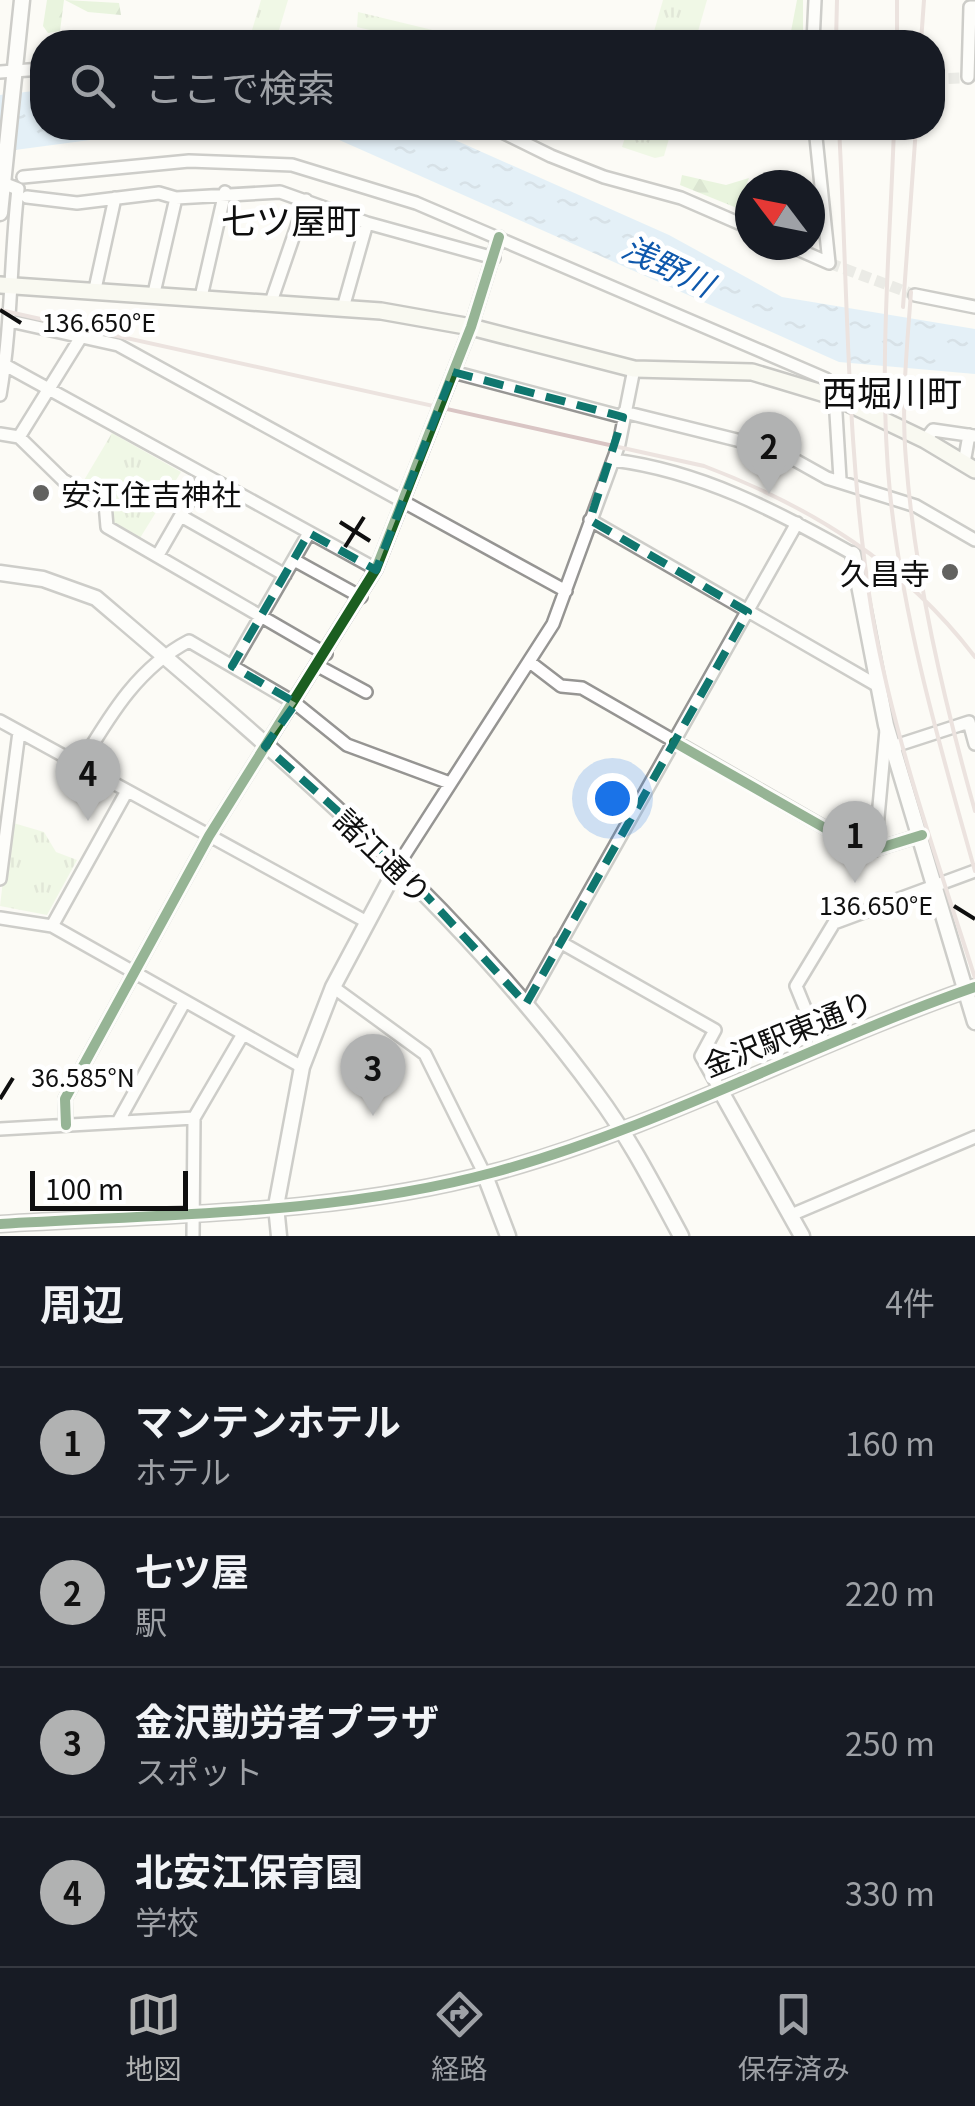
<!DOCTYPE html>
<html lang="ja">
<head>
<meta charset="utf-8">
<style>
	body { margin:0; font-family:Georgia,"Noto Sans JP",serif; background:#20242c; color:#f1f3f6 }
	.compass { position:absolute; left:735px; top:170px; width:90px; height:90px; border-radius:50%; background:#171b24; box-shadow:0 2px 8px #0004; rotate:302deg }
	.scale { position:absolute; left:30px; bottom:25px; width:158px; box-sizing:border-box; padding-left:10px; border:5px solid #0f0f0f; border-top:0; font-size:28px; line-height:35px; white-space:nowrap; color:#0f0f0f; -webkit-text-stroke:8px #fff; paint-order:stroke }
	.you { position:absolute; left:612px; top:798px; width:35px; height:35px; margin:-25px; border:8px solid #fff; border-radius:50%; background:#1a73e8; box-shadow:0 0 0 15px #1a73e833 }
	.badge { display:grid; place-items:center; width:65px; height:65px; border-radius:50%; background:#b1b2b2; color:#111; font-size:32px; font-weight:700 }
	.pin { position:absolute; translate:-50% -82px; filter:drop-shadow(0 2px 5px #0008) }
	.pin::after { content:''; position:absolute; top:52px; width:35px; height:30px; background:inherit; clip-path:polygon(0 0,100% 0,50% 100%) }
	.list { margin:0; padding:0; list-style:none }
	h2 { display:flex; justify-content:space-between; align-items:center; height:130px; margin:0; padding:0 40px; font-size:42px }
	h2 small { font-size:32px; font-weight:400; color:#9ea1a6 }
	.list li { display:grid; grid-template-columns:65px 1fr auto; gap:30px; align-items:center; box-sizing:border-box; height:150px; padding:0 40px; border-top:2px solid #363941 }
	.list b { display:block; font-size:38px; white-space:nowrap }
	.list p { margin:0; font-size:32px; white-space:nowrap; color:#9ea1a6 }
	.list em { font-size:32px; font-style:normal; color:#9ea1a6 }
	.icon { flex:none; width:55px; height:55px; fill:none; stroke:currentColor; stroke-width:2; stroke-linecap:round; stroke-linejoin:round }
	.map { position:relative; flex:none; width:975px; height:1236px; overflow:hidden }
	.search { position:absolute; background:#171b24; box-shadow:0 2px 8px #0004; left:30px; right:30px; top:30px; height:110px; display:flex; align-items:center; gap:25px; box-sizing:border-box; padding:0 35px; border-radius:40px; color:#9ea1a6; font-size:38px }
	.sheet { height:730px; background:#171b24 }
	nav { display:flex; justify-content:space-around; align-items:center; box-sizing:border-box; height:140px; border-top:2px solid #363941; background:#171b24; font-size:28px; color:#9ea1a6 }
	nav a { display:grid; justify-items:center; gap:5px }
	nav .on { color:#b1b2b2 }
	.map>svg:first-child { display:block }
	.grass { fill:url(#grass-tufts) }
	.forest { fill:url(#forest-firs) }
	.water { fill:url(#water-ripples) }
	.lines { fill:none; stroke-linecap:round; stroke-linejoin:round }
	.minor-tunnel { stroke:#d8d8d2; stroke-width:11; stroke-dasharray:11 5.5; stroke-linecap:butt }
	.minor-casing { stroke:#969593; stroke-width:16 }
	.tertiary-casing { stroke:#969593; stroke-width:19 }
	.secondary-casing { stroke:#8c8c89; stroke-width:20 }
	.minor { stroke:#fffefe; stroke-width:11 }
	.tertiary { stroke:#fffefe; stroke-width:14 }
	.secondary { stroke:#f5f5eb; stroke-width:15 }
	.rail { stroke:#d9c5c4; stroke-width:4 }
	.cycleway-casing { stroke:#fff; stroke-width:16 }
	.cycleway { stroke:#1b5e20; stroke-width:10 }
	.marked { fill:none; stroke:#0f766e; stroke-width:8; stroke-dasharray:20 12; stroke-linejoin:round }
	.ticks { fill:none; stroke:#0f0f0f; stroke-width:4 }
	.poi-dot { fill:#626260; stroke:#fff; stroke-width:4 }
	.labels { text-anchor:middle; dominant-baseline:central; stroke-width:10; stroke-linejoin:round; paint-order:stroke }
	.poi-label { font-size:30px; fill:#0f0f0f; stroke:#fff; text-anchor:start }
	.street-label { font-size:30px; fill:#0f0f0f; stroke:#fff }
	.water-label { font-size:32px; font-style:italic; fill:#0e58ac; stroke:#fff }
	.quarter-label { font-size:35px; fill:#0f0f0f; stroke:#fff }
	.ticks-label { font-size:25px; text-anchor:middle; fill:#0f0f0f; stroke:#fff; stroke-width:10; stroke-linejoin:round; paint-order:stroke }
</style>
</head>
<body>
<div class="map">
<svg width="975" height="1236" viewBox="0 0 975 1236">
	<defs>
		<pattern id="grass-tufts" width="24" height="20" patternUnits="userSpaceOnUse" patternTransform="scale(2.5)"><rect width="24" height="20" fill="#e3f3d3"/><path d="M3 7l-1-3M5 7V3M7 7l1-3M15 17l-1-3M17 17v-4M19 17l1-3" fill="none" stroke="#c2cfb4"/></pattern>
		<pattern id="forest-firs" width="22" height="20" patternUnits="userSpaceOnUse" patternTransform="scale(2.5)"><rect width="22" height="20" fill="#d2ecc1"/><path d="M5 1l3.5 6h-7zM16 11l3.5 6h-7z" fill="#b3c9a5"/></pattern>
		<pattern id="water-ripples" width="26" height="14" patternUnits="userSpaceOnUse" patternTransform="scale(2.5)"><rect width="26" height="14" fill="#c8e3f9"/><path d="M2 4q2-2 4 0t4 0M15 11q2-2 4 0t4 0" fill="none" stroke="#abc2d4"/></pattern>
	</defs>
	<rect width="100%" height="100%" fill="#fcfbf5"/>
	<path class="grass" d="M261,0h27l-12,40 -26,-3z
		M663,0h44l-12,42h-44z
		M358,12l91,22 7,8h-36l-63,-15z
		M73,31l43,11h-69l9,-10z
		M628,128h44l-8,28 -9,2 -33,-11z
		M112,433l69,39 -41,66 -29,-16 -4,-22 -27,-13z
		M10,822l34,10 12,20 21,8 -30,55 -47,-9z"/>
	<path class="forest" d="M47,0h17l-4,31 -12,2 -5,-7z
		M65,0l54,3 2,12 -33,-3z
		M797,0h6v42h-14z
		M682,175l44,10 23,-7 -12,30 -57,-23z"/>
	<path class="water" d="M42,90v38h138l-180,24v-57z
		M282,128h146l241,107 113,62 193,32v45l-136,-12 -502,-223z"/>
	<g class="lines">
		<path class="minor-tunnel" d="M932,79l31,-1
			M829,263l86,32"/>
		<defs>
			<path id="minor" d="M813,42l2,-42
				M0,72l42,-3
				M968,77l2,-70h5
				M494,128l57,28 53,21 77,21 69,30
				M815,128l14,135
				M23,177l166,-16 103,4 124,38 410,176
				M0,182l18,7c-8,70 -6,137 -18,206
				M27,197l50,6 82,-10 17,5 104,-6 87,31 127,35
				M788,245l41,18
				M95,289l20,-91
				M154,293l22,-95
				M915,295l60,12
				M201,297l24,-105
				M271,302l35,-102
				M343,308l24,-85
				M10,321l108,24 448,246
				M5,365l371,204
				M453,372l170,45
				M835,397l5,82
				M624,412l153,38 50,28 89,28 59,34
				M0,434l19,3 44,43 42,23 2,24 219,127
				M19,437l62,-100
				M925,440l8,-10 42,6
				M613,460c88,11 163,51 240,94
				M964,463l5,-28
				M181,516l104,59
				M590,520l288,166
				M158,555l46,-80
				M294,560l67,37
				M531,663l30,23 21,2 285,164 55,-17
				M232,666l77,-133
				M318,666l48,26
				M0,721l367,201
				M895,746l74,-24 6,22
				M80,765c29,-48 57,-97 109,-124l106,62 52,42 100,37
				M875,850l11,-120
				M398,865l155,-241 66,-180 15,-75
				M0,879l19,-147
				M0,918l52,8 250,141
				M52,926l75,-135
				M560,942l155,88 -14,26 18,32
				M333,987l92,67 59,119
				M526,1004l271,-481
				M820,1045l-24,-59 38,-63 141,-52
				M118,1122l67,-121
				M66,1125l-1,-26 144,-263 167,-267 95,-242 28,-90
				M0,1129l194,-11
				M791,1215l184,-78
				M193,1236l1,-118 49,-84"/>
			<path id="tertiary" d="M0,213l22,-213
				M853,554l33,171 89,297
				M0,573l43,6 53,19c178,152 360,304 500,495 33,44 59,95 85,143
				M719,1088l83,148
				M484,1173l24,63
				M0,1224c164,-10 337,-9 495,-52 165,-45 318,-129 480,-185
				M279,1236l-3,-30 26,-139 31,-80 65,-122"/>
			<path id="secondary" d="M0,285l381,26 90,16 163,42 118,3 83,25 90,43 50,30"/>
		</defs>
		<use href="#minor" class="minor-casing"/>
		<use href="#tertiary" class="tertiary-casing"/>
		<use href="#secondary" class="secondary-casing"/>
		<use href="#minor" class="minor"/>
		<use href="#tertiary" class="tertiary"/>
		<use href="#secondary" class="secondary"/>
		<path class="rail" d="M836,42l1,-42
			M897,42v-42
			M921,42l3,-42
			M839,128c9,161 7,325 33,485 21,123 65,246 103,365
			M894,128c-4,120 -16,245 -4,365 13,128 50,254 85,378
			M911,292c-4,56 -10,112 -5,168 9,118 37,237 69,351
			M903,307l13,-179
			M0,310l704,156c108,41 200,98 271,191"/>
		<defs>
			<path id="cycleway" d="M674,742l193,110 55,-17
				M66,1125l-1,-26 144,-263 167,-267 95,-242 28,-90
				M0,1224c164,-10 337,-9 495,-52 165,-45 318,-129 480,-185"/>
		</defs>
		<use href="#cycleway" class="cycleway-casing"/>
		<use href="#cycleway" class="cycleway"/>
	</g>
	<path d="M0 0H975V1236H0ZM453,372l170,45 -33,103 158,92 -222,392 -128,-139 -133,-119 31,-43 -64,-37 77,-133 67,37z" fill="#fcfbf5" fill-opacity=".55" fill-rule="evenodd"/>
	<path class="marked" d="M453,372l170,45 -33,103 158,92 -222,392 -128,-139 -133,-119 31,-43 -64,-37 77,-133 67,37z"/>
	<path class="ticks" d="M0,310l21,13M340,522l30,19M345,547l19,-30M954,906l21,13M0,1099l13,-21"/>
	<g class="poi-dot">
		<circle cx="41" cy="493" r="10"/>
		<circle cx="950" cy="572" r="10"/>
	</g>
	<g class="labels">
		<g class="poi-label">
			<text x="61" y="493">安江住吉神社</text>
			<text x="930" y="572" text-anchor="end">久昌寺</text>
		</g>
		<g class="street-label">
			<text transform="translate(384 855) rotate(44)">諸江通り</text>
			<text transform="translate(787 1032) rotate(-22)">金沢駅東通り</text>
		</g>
		<g class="water-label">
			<text transform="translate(669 264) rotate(26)">浅野川</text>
		</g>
		<g class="quarter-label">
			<text x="291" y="218">七ツ屋町</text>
			<text x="892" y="390">西堀川町</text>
		</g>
	</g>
	<g class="ticks-label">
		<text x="99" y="332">136.650°E</text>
		<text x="876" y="915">136.650°E</text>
		<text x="83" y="1087">36.585°N</text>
	</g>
</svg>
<svg class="compass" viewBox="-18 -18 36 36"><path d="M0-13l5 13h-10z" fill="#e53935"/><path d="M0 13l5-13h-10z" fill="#9ea1a6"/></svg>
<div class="scale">100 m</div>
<div class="you"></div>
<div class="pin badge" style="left:855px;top:883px">1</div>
<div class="pin badge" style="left:769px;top:494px">2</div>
<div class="pin badge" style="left:373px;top:1116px">3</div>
<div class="pin badge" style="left:88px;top:821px">4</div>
<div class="search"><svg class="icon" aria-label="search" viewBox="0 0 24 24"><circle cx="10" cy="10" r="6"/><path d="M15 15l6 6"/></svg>ここで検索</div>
</div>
<section class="sheet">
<h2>周辺<small>4件</small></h2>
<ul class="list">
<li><span class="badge">1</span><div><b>マンテンホテル</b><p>ホテル</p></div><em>160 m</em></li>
<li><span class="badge">2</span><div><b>七ツ屋</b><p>駅</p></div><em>220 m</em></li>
<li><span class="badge">3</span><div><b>金沢勤労者プラザ</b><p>スポット</p></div><em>250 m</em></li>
<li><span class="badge">4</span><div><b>北安江保育園</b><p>学校</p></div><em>330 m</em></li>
</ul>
</section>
<nav>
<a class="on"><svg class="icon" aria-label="map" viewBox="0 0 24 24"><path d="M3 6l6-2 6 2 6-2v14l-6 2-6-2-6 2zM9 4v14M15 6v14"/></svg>地図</a>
<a><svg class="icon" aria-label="directions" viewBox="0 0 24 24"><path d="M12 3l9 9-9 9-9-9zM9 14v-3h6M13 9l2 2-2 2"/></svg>経路</a>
<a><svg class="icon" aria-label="saved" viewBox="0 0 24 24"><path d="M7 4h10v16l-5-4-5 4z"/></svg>保存済み</a>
</nav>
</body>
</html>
